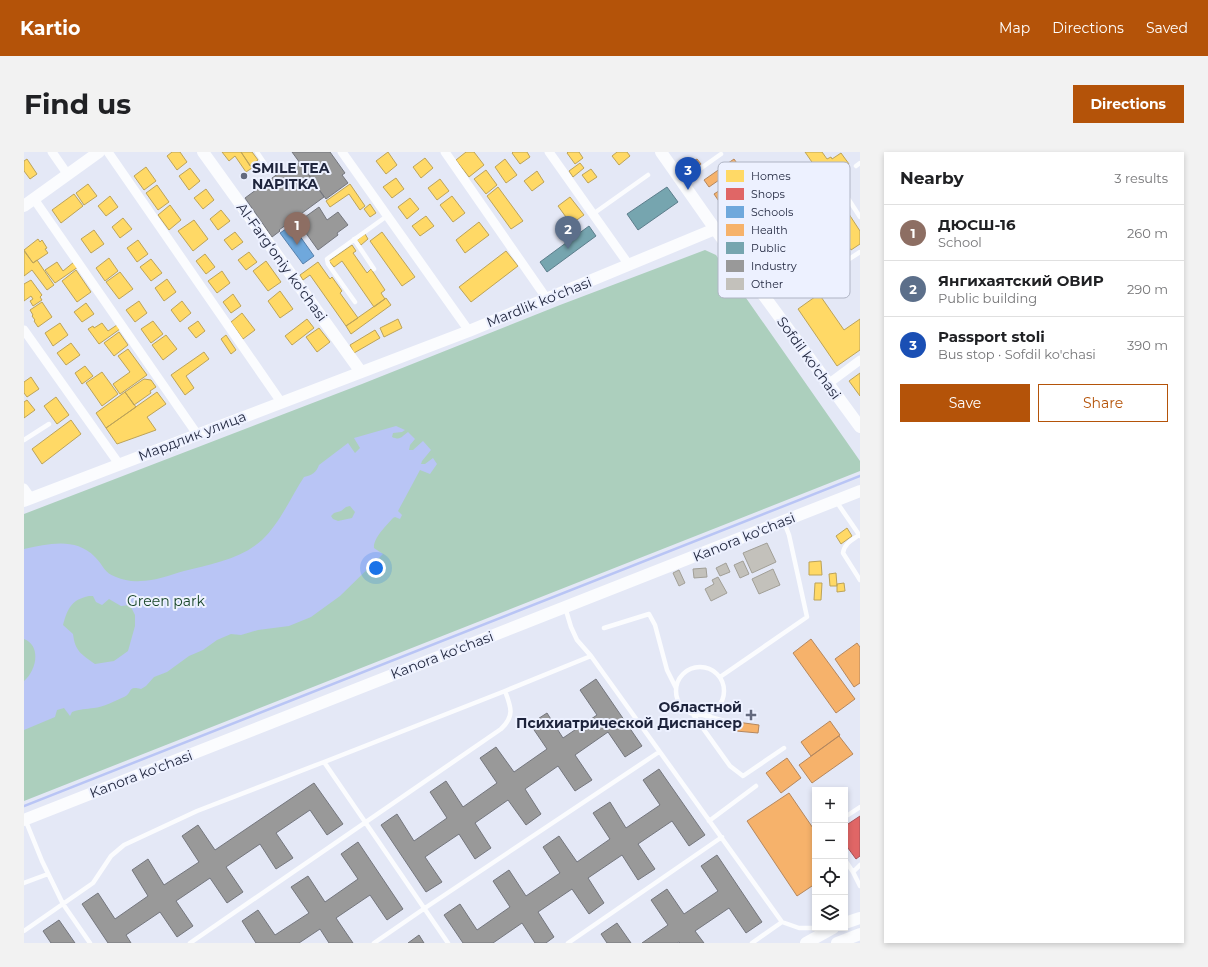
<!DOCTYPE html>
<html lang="en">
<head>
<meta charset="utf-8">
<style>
	body { margin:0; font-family:Montserrat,sans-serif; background:#f2f2f2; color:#202124 }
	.controls { position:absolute; right:12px; bottom:12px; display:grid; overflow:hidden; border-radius:0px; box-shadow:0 2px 6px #0003 }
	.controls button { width:36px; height:36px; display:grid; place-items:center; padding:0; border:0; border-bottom:1px solid #e0e0e0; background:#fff; color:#202124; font:20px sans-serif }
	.you { position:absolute; left:352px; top:416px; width:14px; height:14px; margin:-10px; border:3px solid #fff; border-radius:50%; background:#1a73e8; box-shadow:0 0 0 6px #1a73e833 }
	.badge { display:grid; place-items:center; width:26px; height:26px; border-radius:50%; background:#b45309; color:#fff; font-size:13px; font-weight:700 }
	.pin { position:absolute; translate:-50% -33px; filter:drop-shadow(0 1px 2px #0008) }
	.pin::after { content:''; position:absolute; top:21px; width:14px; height:12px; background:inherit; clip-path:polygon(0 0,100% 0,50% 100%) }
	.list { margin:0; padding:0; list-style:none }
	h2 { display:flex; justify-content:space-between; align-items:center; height:52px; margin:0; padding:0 16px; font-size:17px }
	h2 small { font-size:13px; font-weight:400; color:#757577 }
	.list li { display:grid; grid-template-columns:26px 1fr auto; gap:12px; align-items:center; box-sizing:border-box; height:56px; padding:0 16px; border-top:1px solid #e0e0e0 }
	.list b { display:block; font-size:15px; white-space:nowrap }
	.list p { margin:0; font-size:13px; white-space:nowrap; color:#757577 }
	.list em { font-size:13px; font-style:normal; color:#757577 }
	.actions { display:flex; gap:8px; padding:12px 16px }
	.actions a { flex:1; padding:9px 0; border:1px solid #b45309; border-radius:0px; text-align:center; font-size:14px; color:#b45309 }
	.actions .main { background:#b45309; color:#fff }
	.icon { flex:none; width:22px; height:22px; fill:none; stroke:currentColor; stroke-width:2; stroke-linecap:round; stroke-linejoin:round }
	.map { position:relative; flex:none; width:836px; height:791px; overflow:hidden; border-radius:0px }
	header { display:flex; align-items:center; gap:24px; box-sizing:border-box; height:56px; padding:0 20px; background:#b45309; color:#fff }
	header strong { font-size:19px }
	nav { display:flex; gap:22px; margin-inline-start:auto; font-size:14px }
	.intro { display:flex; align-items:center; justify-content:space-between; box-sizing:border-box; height:96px; padding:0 24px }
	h1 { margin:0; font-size:28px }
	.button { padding:10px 18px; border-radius:0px; background:#b45309; color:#fff; font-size:14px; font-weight:700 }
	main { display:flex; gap:24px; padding:0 24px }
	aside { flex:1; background:#fff; border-radius:0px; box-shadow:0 2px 6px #0003 }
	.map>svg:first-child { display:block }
	.forest { fill:#accfbd }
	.water { fill:#b9c5f5; fill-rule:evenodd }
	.homes { fill:#ffd966; stroke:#bca359 }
	.shops { fill:#e06666; stroke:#a65259 }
	.schools { fill:#6fa8dc; stroke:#5780ac }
	.health { fill:#f6b26b; stroke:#b5875d }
	.public { fill:#76a5af; stroke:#5c7e8c }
	.industry { fill:#999; stroke:#74767d }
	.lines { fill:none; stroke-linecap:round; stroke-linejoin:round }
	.stream { stroke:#b9c5f5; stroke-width:2.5 }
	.building { fill:#c3c1bb; stroke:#a19f97 }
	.service { stroke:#fbfcfe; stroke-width:4.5 }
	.minor { stroke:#fbfcfe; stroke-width:9 }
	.tertiary { stroke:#fbfcfe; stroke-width:12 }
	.poi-dot { fill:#63697d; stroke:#edf1ff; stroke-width:1.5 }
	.labels { text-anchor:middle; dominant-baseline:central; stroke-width:4; stroke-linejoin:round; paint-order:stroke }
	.poi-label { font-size:14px; font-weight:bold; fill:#1e243c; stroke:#edf1ff; text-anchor:start }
	.street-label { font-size:14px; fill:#1e243c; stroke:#edf1ff }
	.park-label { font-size:14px; fill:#184628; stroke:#edf1ff }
	.key { fill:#edf1ff; stroke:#afb4c4; stroke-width:1 }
	.key-label { font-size:11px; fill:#1e243c }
</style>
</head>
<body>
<header>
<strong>Kartio</strong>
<nav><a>Map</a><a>Directions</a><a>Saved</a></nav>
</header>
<div class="intro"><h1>Find us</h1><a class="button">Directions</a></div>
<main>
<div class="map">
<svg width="836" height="791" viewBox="0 0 836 791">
	<rect width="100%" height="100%" fill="#e4e8f6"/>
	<path class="forest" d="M681,98l11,5 144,206v10l-836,330v-287l338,-130 198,-79z"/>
	<path class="water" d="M372,274l9,4 -3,2 -9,1 -1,4c9,4 10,-1 16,-5l7,7 -5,6 -1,5h4l10,-9 8,9 -9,11 -1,3h4l8,-6 4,6 -7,10 -10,-4 -22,41 4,4 -2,4 -5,-2 -2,1c-6,7 -20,20 -19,30l9,6 -43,42 -29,21 -22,9 -31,4 -17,5 -10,-1 -14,6 -14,10 -14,6 -22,16 -13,5 -8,9 -5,3c-14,-4 -8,4 -17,8 -9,4 -21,10 -30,11 -8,1 -14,1 -22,4l-2,4 -6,-8 -7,2 -2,7 -31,13v-49c12,-10 18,-35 0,-42v-90c25,-5 51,-12 71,8 9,9 9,16 21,20 7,3 17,5 24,4 15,0 30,-6 44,-10 27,-7 57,-12 78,-31 18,-17 29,-43 42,-63 8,-2 12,-4 15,-12l29,-22 7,10 5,-5 -6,-10zM326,354l5,6 -3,6 -14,3 -5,-2 -2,-3 3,-3 7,-2 5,-4zM65,444h4l3,6 6,3 7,-6 12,7 9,-1 5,10v11l-7,25 -14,10 -19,3c-14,-10 -20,-13 -22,-30l-10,-9c5,-17 8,-25 26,-29z"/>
	<path class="homes" d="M148,0h8l7,10 -10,8 -10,-14z
		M198,0h19l11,16 -6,4 -11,-16 -6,5z
		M217,0h11l6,8 -8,6z
		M364,0l9,13 -11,9 -10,-13z
		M442,0h8l10,13 -15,12 -13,-17z
		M489,0h14l3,5 -10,7 -8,-11z
		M544,0h11l4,6 -8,6 -8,-11z
		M593,0h10l3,4 -11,9 -7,-9z
		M781,0h17l5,7 4,-2 1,2 9,-6 8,11 -24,17z
		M401,6l8,10 -12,10 -8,-11z
		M3,7l10,15 -7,5 -6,-8v-10z
		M481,7l12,16 -11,8 -11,-16z
		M556,11l4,5 -11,9 -4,-6z
		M122,15l10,14 -12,9 -10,-14z
		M166,16l10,13 -11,9 -10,-14z
		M567,17l6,8 -9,6 -6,-8z
		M462,18l11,15 -11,9 -12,-15z
		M513,19l7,11 -12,9 -8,-10z
		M372,26l8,11 -12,9 -9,-11z
		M416,27l9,12 -12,9 -9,-12z
		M804,30l32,49v13l-9,6 -38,-57z
		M64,32l9,12 -13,9 -8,-12z
		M326,32l15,22 -5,4 -11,-16 -19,13 -4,-6z
		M133,33l12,17 -11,8 -12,-17z
		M474,35l25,34 -12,8 -24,-33z
		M182,37l8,11 -11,9 -9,-11z
		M50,42l9,12 -22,17 -9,-13z
		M86,44l8,11 -12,9 -8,-10z
		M428,44l13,17 -12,9 -13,-17z
		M546,45l14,18 -13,9 -13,-18z
		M386,46l9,11 -12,10 -9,-12z
		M346,52l6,9 -6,4 -6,-8z
		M146,53l11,15 -12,10 -11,-15z
		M197,58l9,11 -12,9 -8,-11z
		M402,64l8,10 -14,10 -8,-10z
		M99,66l9,11 -12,9 -8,-11z
		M170,68l14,19 -15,12 -15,-20z
		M455,70l10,13 -24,18 -9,-13z
		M70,78l10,14 -13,9 -10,-14z
		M211,80l8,10 -11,8 -8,-10z
		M358,80l33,45 -13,9 -32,-45z
		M341,82l3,5 -7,6 -4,-5z
		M14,87l2,3 2,-2 5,8 -2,1 3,4 -15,10 -9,-13z
		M114,88l10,14 -11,8 -10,-14z
		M328,93l4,6 -3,2 14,20 4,-4 14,21 -4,3 4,6 -11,8 -32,-46 -8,6 -5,-6z
		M0,99l9,12 4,-3 17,25 -7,5 -15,-20 -8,6z
		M482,99l12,15 -47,36 -12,-15z
		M225,100l8,10 -11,8 -8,-10z
		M181,102l10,13 -9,7 -10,-13z
		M85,106l9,13 -13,10 -9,-13z
		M127,107l11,14 -11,8 -11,-14z
		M242,109l15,21 -13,9 -15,-20z
		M33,110l6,9 11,-9 4,5 -23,16 -10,-13z
		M294,110l12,17 2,-2 10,14 -2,2 18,25 -12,8 -36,-51 -7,5 -3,-5z
		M52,118l15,22 -14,10 -15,-21z
		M198,119l8,12 -13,10 -9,-12z
		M96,120l13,17 -14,10 -13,-17z
		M143,127l9,13 -12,9 -9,-13z
		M7,128l11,15 -2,2 2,3 -9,6 -3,-5 3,-2 -2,-3 -7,5v-17z
		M256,139l13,18 -13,9 -12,-17z
		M209,142l8,12 -10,7 -8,-11z
		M795,142l25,36 16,-11v31l-23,16 -39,-57z
		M362,146l5,7 -40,29 -5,-8z
		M115,149l8,12 -12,9 -9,-12z
		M158,149l9,12 -11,9 -9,-12z
		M18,150l10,15 -14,10 -4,-6 1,-1 -3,-4 1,-1 -3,-5z
		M62,151l8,11 -12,8 -8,-10z
		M218,161l13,17 -12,9 -12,-17z
		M283,167l7,9 -22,17 -7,-9z
		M374,167l4,9 -18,9 -4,-9z
		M129,169l10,13 -12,9 -10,-14z
		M174,169l7,10 -9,7 -8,-10z
		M36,171l8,12 -15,11 -8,-13z
		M78,171l6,8 9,-6 3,4 -21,15 -11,-15 5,-3 1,2z
		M295,176l11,14 -13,10 -11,-15z
		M351,178l5,8 -26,15 -4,-8z
		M95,180l9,13 -14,11 -10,-13z
		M142,183l11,14 -14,11 -11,-15z
		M202,183l10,15 -5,4 -10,-15z
		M47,191l9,12 -14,10 -9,-12z
		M104,197l19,26 -27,19 -7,-10 17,-12 -12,-16z
		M180,200l5,7 -23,17 8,12 -9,7 -14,-20z
		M61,214l8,10 -11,8 -7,-11z
		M78,220l16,22 -16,12 -16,-23z
		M836,221v23l-11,-15z
		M7,225l8,12 -12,8 -3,-4v-11z
		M120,227l7,1 5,7 -6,4 1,2 -17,12 -9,-13z
		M101,240l11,15 -30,21 -10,-15z
		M133,240l9,12 -19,13 9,13 -39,14 -11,-16z
		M32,245l13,18 -12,9 -13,-18z
		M3,248l8,10 -11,8v-16z
		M47,268l10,14 -39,30 -10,-15z
		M823,376l5,8 -11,8 -5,-8z
		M797,409l1,14h-13v-13z
		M812,421l1,13h-7l-1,-12z
		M791,431h7l-1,17h-7z
		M820,431l1,8 -8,1v-8z"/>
	<path class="shops" d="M836,664v40l-4,3 -11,-15v-18z"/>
	<path class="schools" d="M268,73l22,31 -11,8 -23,-31z"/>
	<path class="health" d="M673,7l4,5 -12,8 -3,-6z
		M710,7l5,7 -30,21 -5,-7z
		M704,33l28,40 -14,10 -28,-41z
		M787,487l44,60 -19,14 -43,-60z
		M833,491l3,4v36l-6,4 -19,-28z
		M806,569l10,14 -29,21 -10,-14z
		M713,570l22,3 -1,8 -22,-2z
		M815,584l14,18 -41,29 -13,-18z
		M763,606l14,20 -20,15 -15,-20z
		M765,641l26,38v53l-18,12 -50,-75z"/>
	<path class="public" d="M643,35l11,15 -40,28 -11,-16z
		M565,74l7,10 -49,36 -7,-10z"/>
	<path class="industry" d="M268,0h38l15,21 -3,2 6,8 -22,16z
		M276,10l24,35 -45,33 1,1 -8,6 -27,-39 38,-28 2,3z
		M295,55l8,13 11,-8 10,13 -11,8 1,2 -20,15 -20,-28z
		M572,527l46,67 -17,11 -17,-25 -33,23 17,25 -17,11 -17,-25 -33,23 16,25 -15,11 -18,-25 -33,23 16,25 -16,11 -16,-25 -34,23 17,25 -16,10 -45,-67 16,-11 17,27 33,-23 -17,-26 16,-11 17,26 34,-24 -17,-25 16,-11 18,25 33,-23 -17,-25 17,-11 16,25 34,-23 -17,-25z
		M635,617l46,66 -16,11 -17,-25 -34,23 17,25 -17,11 -16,-25 -34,23 16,25 -15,11 -17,-25 -34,23 16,25 -8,6h-11l-13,-20 -29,20h-30l-19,-28 16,-11 17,26 33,-23 -17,-26 16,-11 17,26 34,-23 -17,-26 16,-11 18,26 33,-23 -17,-26 17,-11 16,26 34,-23 -17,-25z
		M290,631l29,41 -16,11 -17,-25 -34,23 17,25 -17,11 -16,-25 -34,23 17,25 -16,11 -17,-25 -34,23 17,25 -16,11 -17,-25 -34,23 5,8h-23l-26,-39 16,-11 17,26 33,-23 -16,-26 16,-11 16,26 35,-23 -17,-26 16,-11 17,25z
		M334,690l45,67 -16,11 -17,-25 -34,23 17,25h-24l-9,-14 -21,14h-43l-14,-22 16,-11 17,25 34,-22 -18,-26 17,-11 17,26 33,-23 -17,-25z
		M693,703l45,67 -16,11 -17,-25 -34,23 9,12h-24l-1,-1 -2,1h-35l26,-18 -17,-25 16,-11 17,25 34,-23 -17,-25z
		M35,768l16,23h-24l-8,-12z
		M593,771l14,20h-24l-6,-9z
		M395,783l5,8h-16z"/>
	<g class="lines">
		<path class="stream" d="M0,654l836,-330"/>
	</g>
	<path class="building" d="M743,391l9,19 -24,11 -9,-20z
		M719,409l6,13 -9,4 -6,-13z
		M702,411l4,9 -10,4 -4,-8z
		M682,416l1,9 -13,1 -1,-9z
		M749,417l7,16 -21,9 -7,-15z
		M655,418l6,13 -6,3 -6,-13z
		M694,425l9,16 -16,8 -6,-12 9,-5 -2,-4z"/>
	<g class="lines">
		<path class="service" d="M233,0l8,12
			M832,14l4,-3
			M708,27l36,49 -34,27
			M659,29l38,-27
			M814,31l22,34
			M781,56l38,55 17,-11
			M569,62l55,-39
			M330,87l20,30
			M331,150l-27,-38 -1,-5 60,-43
			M0,288l25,-16
			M812,349l24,35
			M835,383c-7,5 -15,9 -16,18l17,27
			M541,455l6,20 6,13 14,16 191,266 17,6h18
			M580,476l45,-14 6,11 12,45 9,18
			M652 539a24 24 0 1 1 48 0a24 24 0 1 1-48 0Z
			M696,525l87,-60 -18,-82 -5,-13
			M668,561l38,53 13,10 41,-28
			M679,563l25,7
			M300,610l181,-71
			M821,665l15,-10
			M1,667l17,42 21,43 27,39
			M685,669l47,-35
			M821,708l8,12
			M836,713l-7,7 7,14
			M0,731l24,-9
			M0,779l69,-48 18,-27 13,-11 73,-34 127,-49 124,181
			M166,791l311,-214c14,-13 10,-22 4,-38l86,-35
			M350,791l51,-35 234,-156
			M544,791l154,-106
			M728,791l30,-21"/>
		<path class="minor" d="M28,0l16,23
			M84,0l173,250
			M318,0l127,179
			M421,0l102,147
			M525,0l80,113
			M10,47l163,235
			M0,178l95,134
			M804,232l32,-24
			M0,336l7,10"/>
		<path class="tertiary" d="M179,0l158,220
			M637,0l54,77 145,198
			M0,54l75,-54
			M0,349l445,-170 246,-102
			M0,668l836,-329
			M821,771l15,-5
			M782,791l27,-15
			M813,791l23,-9"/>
	</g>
	<g class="poi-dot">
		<circle cx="220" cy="24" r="4"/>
		<path d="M725 557h4v4h4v4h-4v4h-4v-4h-4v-4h4z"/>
	</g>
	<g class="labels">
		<g class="poi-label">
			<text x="228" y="16">SMILE TEA<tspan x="228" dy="16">NAPITKA</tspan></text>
			<text x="718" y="555" text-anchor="end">Областной<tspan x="718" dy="16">Психиатрической Диспансер</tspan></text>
		</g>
		<g class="street-label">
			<text transform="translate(258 110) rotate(54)">Al-Farg‘oniy ko‘chasi</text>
			<text transform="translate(515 150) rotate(-22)">Mardlik ko‘chasi</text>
			<text transform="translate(785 206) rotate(54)">Sofdil ko'chasi</text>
			<text transform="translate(168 284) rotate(-21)">Мардлик улица</text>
			<text transform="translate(720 385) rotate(-22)">Kanora ko'chasi</text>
			<text transform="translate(418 503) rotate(-21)">Kanora ko'chasi</text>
			<text transform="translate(117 622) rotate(-21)">Kanora ko'chasi</text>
		</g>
		<g class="park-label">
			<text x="142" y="449">Green park</text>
		</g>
	</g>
	<rect x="694" y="10" width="132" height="136" rx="6" class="key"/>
	<rect x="702" y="18" width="18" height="12" fill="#ffd966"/>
	<rect x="702" y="36" width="18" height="12" fill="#e06666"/>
	<rect x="702" y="54" width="18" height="12" fill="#6fa8dc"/>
	<rect x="702" y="72" width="18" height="12" fill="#f6b26b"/>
	<rect x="702" y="90" width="18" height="12" fill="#76a5af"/>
	<rect x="702" y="108" width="18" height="12" fill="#999"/>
	<rect x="702" y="126" width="18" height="12" fill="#c3c1bb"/>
	<g class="key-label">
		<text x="727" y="28">Homes</text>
		<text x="727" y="46">Shops</text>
		<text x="727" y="64">Schools</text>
		<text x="727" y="82">Health</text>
		<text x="727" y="100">Public</text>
		<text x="727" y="118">Industry</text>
		<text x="727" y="136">Other</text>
	</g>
</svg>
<div class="controls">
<button>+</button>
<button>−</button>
<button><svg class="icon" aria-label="locate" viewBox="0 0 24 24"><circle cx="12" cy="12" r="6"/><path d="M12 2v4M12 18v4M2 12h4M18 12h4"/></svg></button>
<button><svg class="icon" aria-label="layers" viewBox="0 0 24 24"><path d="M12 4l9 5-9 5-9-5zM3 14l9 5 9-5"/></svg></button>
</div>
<div class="you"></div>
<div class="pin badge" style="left:273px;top:93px;background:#8d6e63">1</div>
<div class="pin badge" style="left:544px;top:97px;background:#5c6f8a">2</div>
<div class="pin badge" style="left:664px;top:38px;background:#1a4fb4">3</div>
</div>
<aside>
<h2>Nearby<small>3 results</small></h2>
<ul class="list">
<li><span class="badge" style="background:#8d6e63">1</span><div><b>ДЮСШ-16</b><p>School</p></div><em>260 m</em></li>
<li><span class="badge" style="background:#5c6f8a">2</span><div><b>Янгихаятский ОВИР</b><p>Public building</p></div><em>290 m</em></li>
<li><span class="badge" style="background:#1a4fb4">3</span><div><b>Passport stoli</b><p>Bus stop · Sofdil ko'chasi</p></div><em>390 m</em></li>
</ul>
<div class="actions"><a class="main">Save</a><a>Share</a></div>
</aside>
</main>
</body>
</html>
